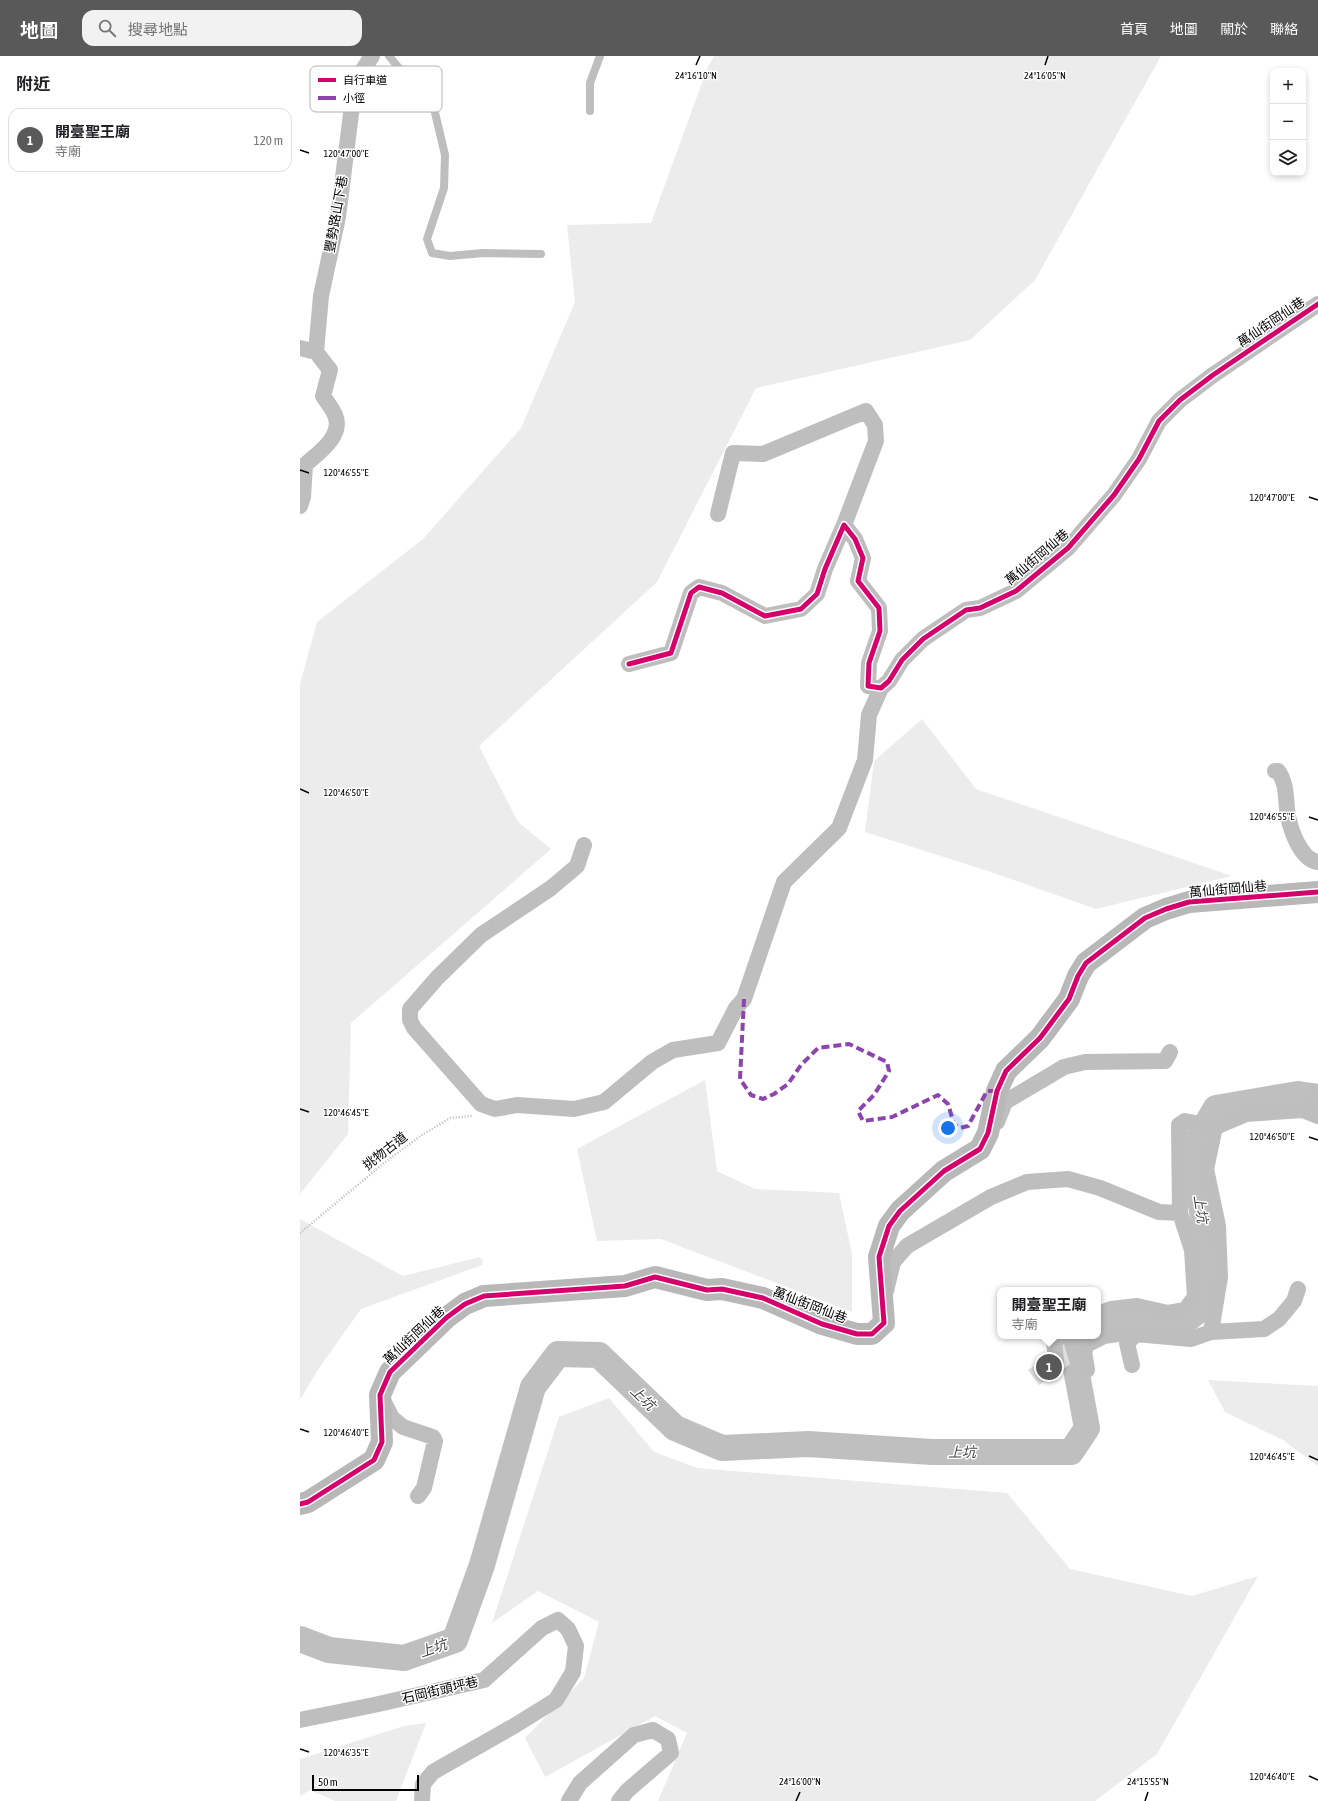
<!DOCTYPE html>
<html lang="zh-TW">
<head>
<meta charset="utf-8">
<style>
	body { margin:0; font-family:"Asap Condensed","Noto Sans TC",sans-serif; background:#f2f2f2; color:#202124 }
	.controls { position:absolute; right:12px; top:12px; display:grid; overflow:hidden; border-radius:8px; box-shadow:0 2px 6px #0003 }
	.controls button { width:36px; height:36px; display:grid; place-items:center; padding:0; border:0; border-bottom:1px solid #e0e0e0; background:#fff; color:#202124; font:20px sans-serif }
	.scale { position:absolute; left:12px; bottom:10px; width:107px; box-sizing:border-box; padding-left:4px; border:2px solid #000; border-top:0; font-size:11px; line-height:14px; white-space:nowrap; color:#000; -webkit-text-stroke:3px #fff; paint-order:stroke }
	.you { position:absolute; left:648px; top:1072px; width:14px; height:14px; margin:-10px; border:3px solid #fff; border-radius:50%; background:#1a73e8; box-shadow:0 0 0 6px #1a73e833 }
	.badge { display:grid; place-items:center; width:26px; height:26px; border-radius:50%; background:#595959; color:#fff; font-size:13px; font-weight:700 }
	.pin { position:absolute; translate:-50% -50%; border:2px solid #fff; box-shadow:0 1px 4px #0006 }
	.popup { position:absolute; left:697px; top:1231px; width:104px; height:52px; box-sizing:border-box; display:grid; place-content:center; border-radius:8px; background:#fff; filter:drop-shadow(0 1px 3px #0005); font-size:13px; white-space:nowrap; color:#757577 }
	.popup b { font-size:15px; color:#202124 }
	.popup::after { content:''; position:absolute; left:50%; top:100%; margin-left:-8px; border:8px solid transparent; border-top-color:#fff }
	.list { margin:0; padding:0; list-style:none }
	h2 { display:flex; justify-content:space-between; align-items:center; height:52px; margin:0; padding:0 16px; font-size:17px }
	h2 small { font-size:13px; font-weight:400; color:#757577 }
	.list li { display:grid; grid-template-columns:26px 1fr auto; gap:12px; align-items:center; box-sizing:border-box; height:64px; margin:0 8px 8px; padding:0 8px; border:1px solid #e0e0e0; border-radius:12px }
	.list b { display:block; font-size:15px; white-space:nowrap }
	.list p { margin:0; font-size:13px; white-space:nowrap; color:#757577 }
	.list em { font-size:13px; font-style:normal; color:#757577 }
	.icon { flex:none; width:22px; height:22px; fill:none; stroke:currentColor; stroke-width:2; stroke-linecap:round; stroke-linejoin:round }
	.map { position:relative; flex:none; width:1018px; height:1745px; overflow:hidden }
	header { display:flex; align-items:center; gap:24px; box-sizing:border-box; height:56px; padding:0 20px; background:#595959; color:#fff }
	header strong { font-size:19px }
	nav { display:flex; gap:22px; margin-inline-start:auto; font-size:14px }
	.search { width:280px; height:36px; background:#f2f2f2; display:flex; align-items:center; gap:10px; box-sizing:border-box; padding:0 14px; border-radius:12px; color:#757577; font-size:15px }
	main { display:flex }
	aside { flex:1; background:#fff }
	.map>svg:first-child { display:block }
	.green { fill:#ececec }
	.lines { fill:none; stroke-linecap:round; stroke-linejoin:round }
	.river { stroke:#bfbfbf; stroke-width:26 }
	.building { fill:#dfdfdf }
	.path { stroke:#b9b9b9; stroke-width:2.5; stroke-dasharray:1 2; stroke-linecap:butt }
	.lane { stroke:#bebebe; stroke-width:8 }
	.street { stroke:#bebebe; stroke-width:16 }
	.secondary { stroke:#b8b8b8; stroke-width:22 }
	.quiet { stroke:#8e44ad; stroke-width:4; stroke-dasharray:8 4; stroke-linecap:butt }
	.cycleway-casing { stroke:#fff; stroke-width:8 }
	.cycleway { stroke:#d6006c; stroke-width:5 }
	.ticks { fill:none; stroke:#000; stroke-width:1.5 }
	.labels { text-anchor:middle; dominant-baseline:central; stroke-width:3; stroke-linejoin:round; paint-order:stroke }
	.street-label { font-size:13px; fill:#000; stroke:#fff }
	.water-label { font-size:14px; font-style:italic; fill:#444; stroke:#fff }
	.key { fill:#fff; stroke:#b2b2b2; stroke-width:1 }
	.key-label { font-size:11px; fill:#000 }
	.ticks-label { font-size:10px; text-anchor:middle; fill:#000; stroke:#fff; stroke-width:3; stroke-linejoin:round; paint-order:stroke }
</style>
</head>
<body>
<header>
<strong>地圖</strong>
<div class="search"><svg class="icon" aria-label="search" viewBox="0 0 24 24"><circle cx="10" cy="10" r="6"/><path d="M15 15l6 6"/></svg>搜尋地點</div>
<nav><a>首頁</a><a>地圖</a><a>關於</a><a>聯絡</a></nav>
</header>
<main>
<aside>
<h2>附近<small></small></h2>
<ul class="list">
<li><span class="badge">1</span><div><b>開臺聖王廟</b><p>寺廟</p></div><em>120 m</em></li>
</ul>
</aside>
<div class="map">
<svg width="1018" height="1745" viewBox="0 0 1018 1745">
	<rect width="100%" height="100%" fill="#fff"/>
	<path class="green" d="M414,0h447l-126,224 -65,60 -214,48 -99,194 -178,164 39,76 33,27 -200,174 -3,111 -48,60v-510l17,-62 106,-83 98,-111 54,-126 -8,-77 84,-2 56,-154z
		M622,663l54,70 256,87 -136,33 -108,-38 -123,-39 9,-71z
		M405,1024l12,91 38,18 84,4 13,61v58l-191,-73 -64,2 -20,-92z
		M0,1163l103,57 77,-19 3,3 -1,5 -121,44 -44,62 -17,29z
		M908,1324l110,6v80l-35,-26 -58,-28z
		M309,1342l45,54 43,16 310,25 63,76 122,27 66,-20 -101,178 -62,47h-437l29,-68 -32,-17 -110,61 -20,-39 59,-60 15,-56 -61,-31 -46,32 67,-206z
		M126,1667l-30,78h-61l-25,-11 -10,6v-37l104,-33z"/>
	<g class="lines">
		<path class="river" d="M798,1267l28,-5 55,6 26,-20 -4,-87 -12,-67 25,-42 82,-14 20,3
			M0,1583l29,11 75,8 51,-18 27,-75 51,-178 25,-33 41,1 76,73 47,20 86,-4 124,8h139l16,-24 -12,-64 -2,-25 4,-3"/>
	</g>
	<path class="building" d="M764,1288l6,20 -31,21 -11,-15z"/>
	<g class="lines">
		<path class="path" d="M0,1177l84,-70 38,-28 28,-17 22,-2"/>
		<path class="lane" d="M89,0l10,12 18,10 16,26 12,51 -1,33 -17,51 5,14 18,3 33,-3 58,1
			M290,55v-28l10,-27
			M1003,1054l15,-18"/>
		<path class="street" d="M0,292l16,4 5,-56 17,-79 17,-135 17,-26
			M0,450l3,-9 2,-32c13,-12 39,-29 30,-50 -3,-7 -8,-13 -12,-19l7,-26 -14,-18
			M418,458l15,-61 30,1 103,-43 9,14 1,16 -32,84
			M329,608l42,-11 20,-60 8,-6 23,6 43,23 36,-7 16,-15 8,-25 19,-44 11,14 8,19 -5,23 21,27 1,23 -11,32 -1,23 13,2 8,-7 13,-21 21,-21 43,-29 14,-2 36,-17 52,-43 46,-53 25,-36 20,-38 21,-21 33,-25 105,-71
			M975,715h3c10,14 7,29 10,45 3,15 13,44 30,46
			M284,789l-7,21 -26,22 -70,47 -44,43 -27,31v11l4,8 67,76 14,5 22,-4 57,4 30,-7 48,-40 21,-12 45,-7 18,-35 8,-9 40,-117 55,-54 26,-68 4,-45 12,-27
			M697,1066l8,-20 59,-35 21,-5 80,-1 5,-9
			M586,1235l7,-29 14,-16 84,-49 36,-15 41,-3 32,9 59,24 21,1
			M798,1258l13,-5 26,-3 31,7 17,-3 10,-13 -3,-47 -12,-37 -1,-88 6,-4 30,6 31,-13 57,-4 15,6
			M911,1276l53,-3 15,-10 15,-18 4,-12
			M755,1280l-1,4 2,21
			M832,1309l-5,-22 9,-9
			M787,1314l-3,-19 4,-7 16,-8 20,-3 67,6 20,-7 9,-55 -2,-51 -12,-57 9,-42
			M82,1342l10,20 11,9 30,10 2,4 -11,47 -6,8
			M0,1664l74,-15 110,-25 58,-52 16,-8 10,9 8,17 -3,26 -17,28 -42,26 -81,46 -10,12 -1,17
			M269,1745l11,-18 54,-48 19,-5 15,9 3,14 -44,38 -8,10"/>
		<path class="secondary" d="M0,1448l8,-2 66,-42 8,-18 -2,-47 10,-23 56,-54 19,-14 19,-8 141,-10 30,-9 52,13 15,-1 41,9 59,26 35,10h15l12,-11 -5,-66 10,-31 11,-15 44,-40 36,-22 8,-16 9,-42 9,-20 34,-33 29,-39 9,-23 8,-13 59,-45 21,-9 23,-7 129,-10"/>
		<path class="quiet" d="M444,943l-4,80 11,16 12,4 11,-5 14,-10 13,-19 17,-17 31,-4 38,18 2,9 -15,24 -16,16 5,10 29,-4 46,-22 10,9 6,20 6,4 8,-2 19,-35h10"/>
		<defs>
			<path id="cycleway" d="M329,608l42,-11 20,-60 8,-6 23,6 43,23 36,-7 16,-15 8,-25 19,-44 11,14 8,19 -5,23 21,27 1,23 -11,32 -1,23 13,2 8,-7 13,-21 21,-21 43,-29 14,-2 36,-17 52,-43 46,-53 25,-36 20,-38 21,-21 33,-25 105,-71
				M0,1448l8,-2 66,-42 8,-18 -2,-47 10,-23 56,-54 19,-14 19,-8 141,-10 30,-9 52,13 15,-1 41,9 59,26 35,10h15l12,-11 -5,-66 10,-31 11,-15 44,-40 36,-22 8,-16 9,-42 9,-20 34,-33 29,-39 9,-23 8,-13 59,-45 21,-9 23,-7 129,-10"/>
		</defs>
		<use href="#cycleway" class="cycleway-casing"/>
		<use href="#cycleway" class="cycleway"/>
	</g>
	<path class="ticks" d="M396,9l4,-9M745,9l3,-9M0,94l9,3M0,414l9,3M1009,441l9,3M0,733l9,4M1009,761l9,3M0,1053l9,3M1009,1081l9,3M0,1373l9,3M1009,1400l9,4M0,1693l9,3M1009,1720l9,4M496,1745l4,-9M845,1745l3,-9"/>
	<g class="labels">
		<g class="street-label">
			<text transform="translate(36 158) rotate(-80)">豐勢路山下巷</text>
			<text transform="translate(971 266) rotate(-34)">萬仙街岡仙巷</text>
			<text transform="translate(737 501) rotate(-40)">萬仙街岡仙巷</text>
			<text transform="translate(928 833) rotate(-5)">萬仙街岡仙巷</text>
			<text transform="translate(85 1095) rotate(-38)">挑物古道</text>
			<text transform="translate(510 1249) rotate(21)">萬仙街岡仙巷</text>
			<text transform="translate(114 1279) rotate(-43)">萬仙街岡仙巷</text>
			<text transform="translate(140 1634) rotate(-13)">石岡街頭坪巷</text>
		</g>
		<g class="water-label">
			<text transform="translate(901 1153) rotate(82)">上坑</text>
			<text transform="translate(343 1342) rotate(44)">上坑</text>
			<text x="662" y="1396">上坑</text>
			<text transform="translate(133 1592) rotate(-19)">上坑</text>
		</g>
	</g>
	<rect x="10" y="10" width="132" height="46" rx="6" class="key"/>
	<rect x="18" y="22" width="18" height="4" fill="#d6006c"/>
	<rect x="18" y="40" width="18" height="4" fill="#8e44ad"/>
	<g class="key-label">
		<text x="43" y="28">自行車道</text>
		<text x="43" y="46">小徑</text>
	</g>
	<g class="ticks-label">
		<text x="396" y="23">24°16'10"N</text>
		<text x="745" y="23">24°16'05"N</text>
		<text x="46" y="101">120°47'00"E</text>
		<text x="46" y="420">120°46'55"E</text>
		<text x="972" y="445">120°47'00"E</text>
		<text x="46" y="740">120°46'50"E</text>
		<text x="972" y="764">120°46'55"E</text>
		<text x="46" y="1060">120°46'45"E</text>
		<text x="972" y="1084">120°46'50"E</text>
		<text x="46" y="1380">120°46'40"E</text>
		<text x="972" y="1404">120°46'45"E</text>
		<text x="46" y="1700">120°46'35"E</text>
		<text x="972" y="1724">120°46'40"E</text>
		<text x="500" y="1729">24°16'00"N</text>
		<text x="848" y="1729">24°15'55"N</text>
	</g>
</svg>
<div class="controls">
<button>+</button>
<button>−</button>
<button><svg class="icon" aria-label="layers" viewBox="0 0 24 24"><path d="M12 4l9 5-9 5-9-5zM3 14l9 5 9-5"/></svg></button>
</div>
<div class="scale">50 m</div>
<div class="you"></div>
<div class="pin badge" style="left:749px;top:1311px">1</div>
<div class="popup"><b>開臺聖王廟</b>寺廟</div>
</div>
</main>
</body>
</html>
